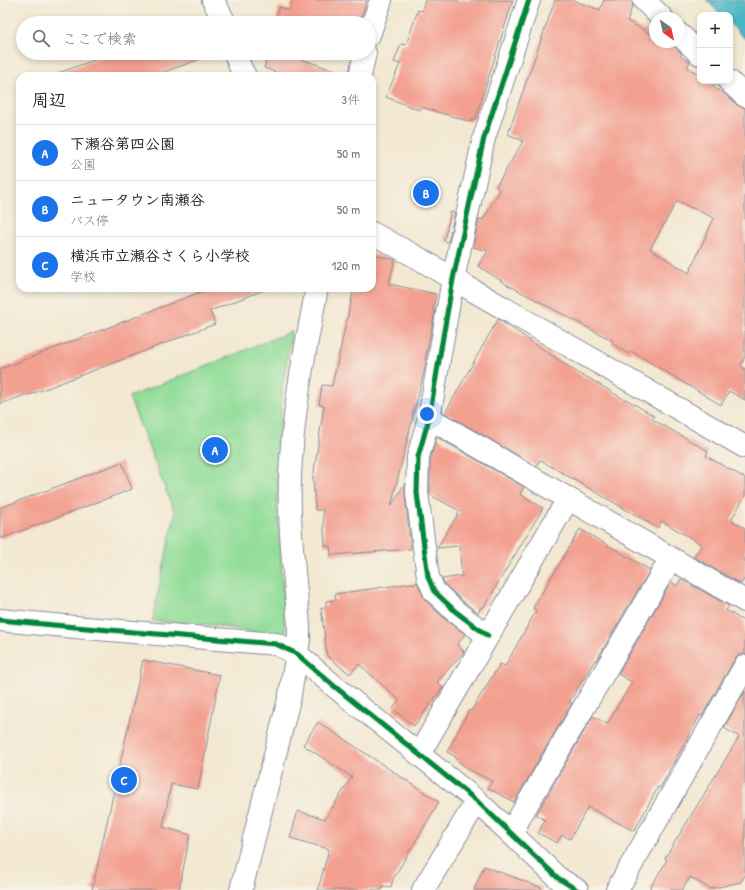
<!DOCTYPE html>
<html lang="ja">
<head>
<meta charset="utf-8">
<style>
	body { margin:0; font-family:"Patrick Hand","Klee One",sans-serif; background:#f2f2f2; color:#222 }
	.controls { position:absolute; right:12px; top:12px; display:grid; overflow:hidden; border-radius:8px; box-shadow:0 2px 6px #0003 }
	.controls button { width:36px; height:36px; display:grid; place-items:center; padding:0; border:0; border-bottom:1px solid #e0e0e0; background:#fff; color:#222; font:20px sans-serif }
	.compass { position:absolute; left:649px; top:12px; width:36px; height:36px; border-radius:50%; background:#fff; box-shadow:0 2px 6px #0003; rotate:146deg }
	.you { position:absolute; left:427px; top:414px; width:14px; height:14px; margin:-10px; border:3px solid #fff; border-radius:50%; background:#1a73e8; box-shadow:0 0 0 6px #1a73e833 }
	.badge { display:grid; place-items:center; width:26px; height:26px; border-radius:50%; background:#1a73e8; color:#fff; font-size:13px; font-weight:700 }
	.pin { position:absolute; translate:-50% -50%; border:2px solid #fff; box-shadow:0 1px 4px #0006 }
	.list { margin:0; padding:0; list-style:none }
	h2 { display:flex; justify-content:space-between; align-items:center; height:52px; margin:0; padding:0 16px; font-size:17px }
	h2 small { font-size:13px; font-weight:400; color:#767676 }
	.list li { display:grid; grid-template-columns:26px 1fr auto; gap:12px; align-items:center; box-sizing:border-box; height:56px; padding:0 16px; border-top:1px solid #e0e0e0 }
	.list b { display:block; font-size:15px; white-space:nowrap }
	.list p { margin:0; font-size:13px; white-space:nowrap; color:#767676 }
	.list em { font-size:13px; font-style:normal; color:#767676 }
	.icon { flex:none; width:22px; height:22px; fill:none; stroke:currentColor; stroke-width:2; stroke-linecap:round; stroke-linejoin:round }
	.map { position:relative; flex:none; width:745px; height:890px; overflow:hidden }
	.search { position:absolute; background:#fff; box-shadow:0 2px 6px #0003; left:16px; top:16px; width:360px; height:44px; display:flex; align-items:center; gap:10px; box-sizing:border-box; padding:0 14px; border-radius:22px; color:#767676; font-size:15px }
	.panel { position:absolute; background:#fff; box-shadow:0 2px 6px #0003; left:16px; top:72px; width:360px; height:220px; border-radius:12px }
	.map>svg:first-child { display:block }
	.green { fill:#93dd99; stroke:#57867c }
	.water { fill:#49b6c5; stroke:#327292 }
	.building { fill:#f3a090; fill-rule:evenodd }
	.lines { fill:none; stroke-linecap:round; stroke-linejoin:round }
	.minor-casing { stroke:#878c98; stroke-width:24 }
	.minor { stroke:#fff; stroke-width:22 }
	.cycleway-casing { stroke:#f7f3e8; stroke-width:8 }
	.cycleway { stroke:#00873e; stroke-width:5 }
</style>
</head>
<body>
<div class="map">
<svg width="745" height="890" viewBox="0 0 745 890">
	<rect width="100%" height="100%" fill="#f7f3e8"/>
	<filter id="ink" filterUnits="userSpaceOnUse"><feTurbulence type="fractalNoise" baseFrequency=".025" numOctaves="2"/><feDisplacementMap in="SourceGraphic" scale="8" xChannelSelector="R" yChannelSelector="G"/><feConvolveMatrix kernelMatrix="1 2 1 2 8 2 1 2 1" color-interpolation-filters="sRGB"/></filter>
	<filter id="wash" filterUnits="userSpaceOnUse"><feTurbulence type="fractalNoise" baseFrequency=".012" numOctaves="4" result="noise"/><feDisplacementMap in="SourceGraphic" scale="16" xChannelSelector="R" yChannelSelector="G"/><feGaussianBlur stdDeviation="0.9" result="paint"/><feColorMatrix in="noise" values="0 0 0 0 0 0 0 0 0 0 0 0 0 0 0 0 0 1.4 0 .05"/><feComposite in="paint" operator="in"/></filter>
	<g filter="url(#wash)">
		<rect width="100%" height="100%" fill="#f3e8d1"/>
		<path class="green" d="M292,331l-10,58 -5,114 9,135 -72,-13 -62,-4 23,-108 -46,-116z"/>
		<path class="water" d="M706,0h39v39l-15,-15v-9h-9z"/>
		<g id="blocks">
			<path class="building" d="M293,0h74l-8,23h-84l4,-16 10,3z
				M425,0h88l-38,120 -2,-2 -2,4 -50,-15 -2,3 -33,-13 14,-33 -6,-2 7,-18 5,1 12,-35 4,1z
				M555,0h17l28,10 4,-10h28l1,4 -6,17 28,15v6h11l8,5 8,7 -2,2 10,6 -3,5 13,8v6h10l5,3 -2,3 10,6 14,12 8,3v248l-4,10 4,3v31l-16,-9 -8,14 -90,-54 -2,3 -17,-10 1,-3 -105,-56 -30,-19 10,-15 -15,-4 6,-28 4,1 17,-30 -4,-3 27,-46 -15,-7zM677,201l37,17 -25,55 -39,-24z
				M114,53h95v3l-56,20h-94l-1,-3z
				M268,53h25l-1,3 47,16v4h-53l-22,-8z
				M451,212l4,1 -7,29 -4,-1z
				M372,254l23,6 -6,24 47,10 -3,16h2l-1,7 -9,42h1v4l-35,143 14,-23v12l6,54 -80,6 -1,-9h-5l-2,-36h-8l-2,-32 11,-72 -5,-1 3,-20 10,1 22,-98h18z
				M211,288h53v2l-54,21 5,13 -186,71 -1,-1 -28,10v-35z
				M498,319l86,58 1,-1 40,24 1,-1 28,17 -2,3 56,32 -2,5 39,22v18l-14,24 14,8v50l-4,6 -47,-27 8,-12 -40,-24 -4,7 -118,-68 -4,6 -91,-53z
				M437,437l87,50 -4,7 23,14 -60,100 -2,-1 -3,6 -14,-11 -20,-18 -2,-5 20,-3 -3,-30 -22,2 23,-37 -30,-16v-36z
				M122,462l10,27 -132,50v-31z
				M580,529l70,41 -54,91 -1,-1 -26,42 3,1 -58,99 -26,-14 4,-7 -24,-12 -13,-10 1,-2 -9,-5 22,-42 2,1 29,-47 5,2 31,-55 -3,-3z
				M681,579l48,27 -3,4 19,12v32l-6,1 -5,5 -32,56 -2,-1 -40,73 -2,-1 -24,44 -46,-24 -18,32 -8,-4 -5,8 -19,-10 7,-13 -9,-5 57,-99 14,8 25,-42 -14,-8 53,-92 6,4z
				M417,582l8,18 22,21 18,13 -8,11 7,7 -27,30 6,5 -29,39 -21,-17 6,-9 -40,-36 -9,10 -23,-18 -6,-48 5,-1v-6l10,-1 -1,-6 78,-11 1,2z
				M143,660l77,15 -22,114 -27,-5 -8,43 27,8 -11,55h-87z
				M745,691v184l-4,7 -31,7 -20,-12 -8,13h-33l18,-30 -2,-2 74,-121 -15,-9z
				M318,722l121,80 -46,77 -2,8 -8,-1 -1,4h-64l11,-41 -39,-11 8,-27 27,8 27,-42 -49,-32z
				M484,866l58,22v2h-68z"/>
		</g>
	</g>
	<g filter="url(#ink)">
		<use href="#blocks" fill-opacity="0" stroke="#878c98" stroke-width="1"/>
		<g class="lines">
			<defs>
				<path id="minor" d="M213,0l12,23
					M644,0l18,18
					M679,34l21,20
					M369,35l12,-35
					M235,53l6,16 4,7
					M360,76l5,-23
					M729,81l16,15
					M372,233l48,26 33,20 292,168
					M429,418l316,183
					M0,620l86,8 190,16 21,10 37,32 143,115 81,77 19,12
					M488,636l-32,-24 -22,-21 -6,-14 -11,-84 1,-36 11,-39 24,-139 31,-141 45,-138
					M419,754l149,-255
					M511,832l160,-274
					M241,890l49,-195 9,-55v-14c-4,-49 -11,-100 -9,-149 2,-63 15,-127 27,-189
					M423,890l54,-89
					M617,890l128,-224"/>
			</defs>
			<use href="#minor" class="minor-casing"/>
			<use href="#minor" class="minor"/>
			<defs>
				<path id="cycleway" d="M0,620l86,8 190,16 21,10 37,32 143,115 81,77 19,12
					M488,636l-32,-24 -22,-21 -6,-14 -11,-84 1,-36 11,-39 24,-139 31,-141 45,-138"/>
			</defs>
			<use href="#cycleway" class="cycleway-casing"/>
			<use href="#cycleway" class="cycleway"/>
		</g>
	</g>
</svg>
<div class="controls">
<button>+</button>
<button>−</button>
</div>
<svg class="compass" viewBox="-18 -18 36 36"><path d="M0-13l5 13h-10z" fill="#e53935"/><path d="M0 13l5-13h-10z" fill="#767676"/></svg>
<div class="you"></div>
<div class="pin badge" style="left:215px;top:450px">A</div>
<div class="pin badge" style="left:426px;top:193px">B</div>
<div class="pin badge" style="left:124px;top:780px">C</div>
<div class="search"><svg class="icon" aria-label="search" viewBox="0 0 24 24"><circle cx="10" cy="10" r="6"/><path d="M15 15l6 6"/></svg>ここで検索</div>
<section class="panel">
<h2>周辺<small>3件</small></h2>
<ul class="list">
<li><span class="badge">A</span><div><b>下瀬谷第四公園</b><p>公園</p></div><em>50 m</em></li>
<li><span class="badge">B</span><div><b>ニュータウン南瀬谷</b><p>バス停</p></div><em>50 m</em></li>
<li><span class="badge">C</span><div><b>横浜市立瀬谷さくら小学校</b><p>学校</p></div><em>120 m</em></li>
</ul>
</section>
</div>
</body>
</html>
